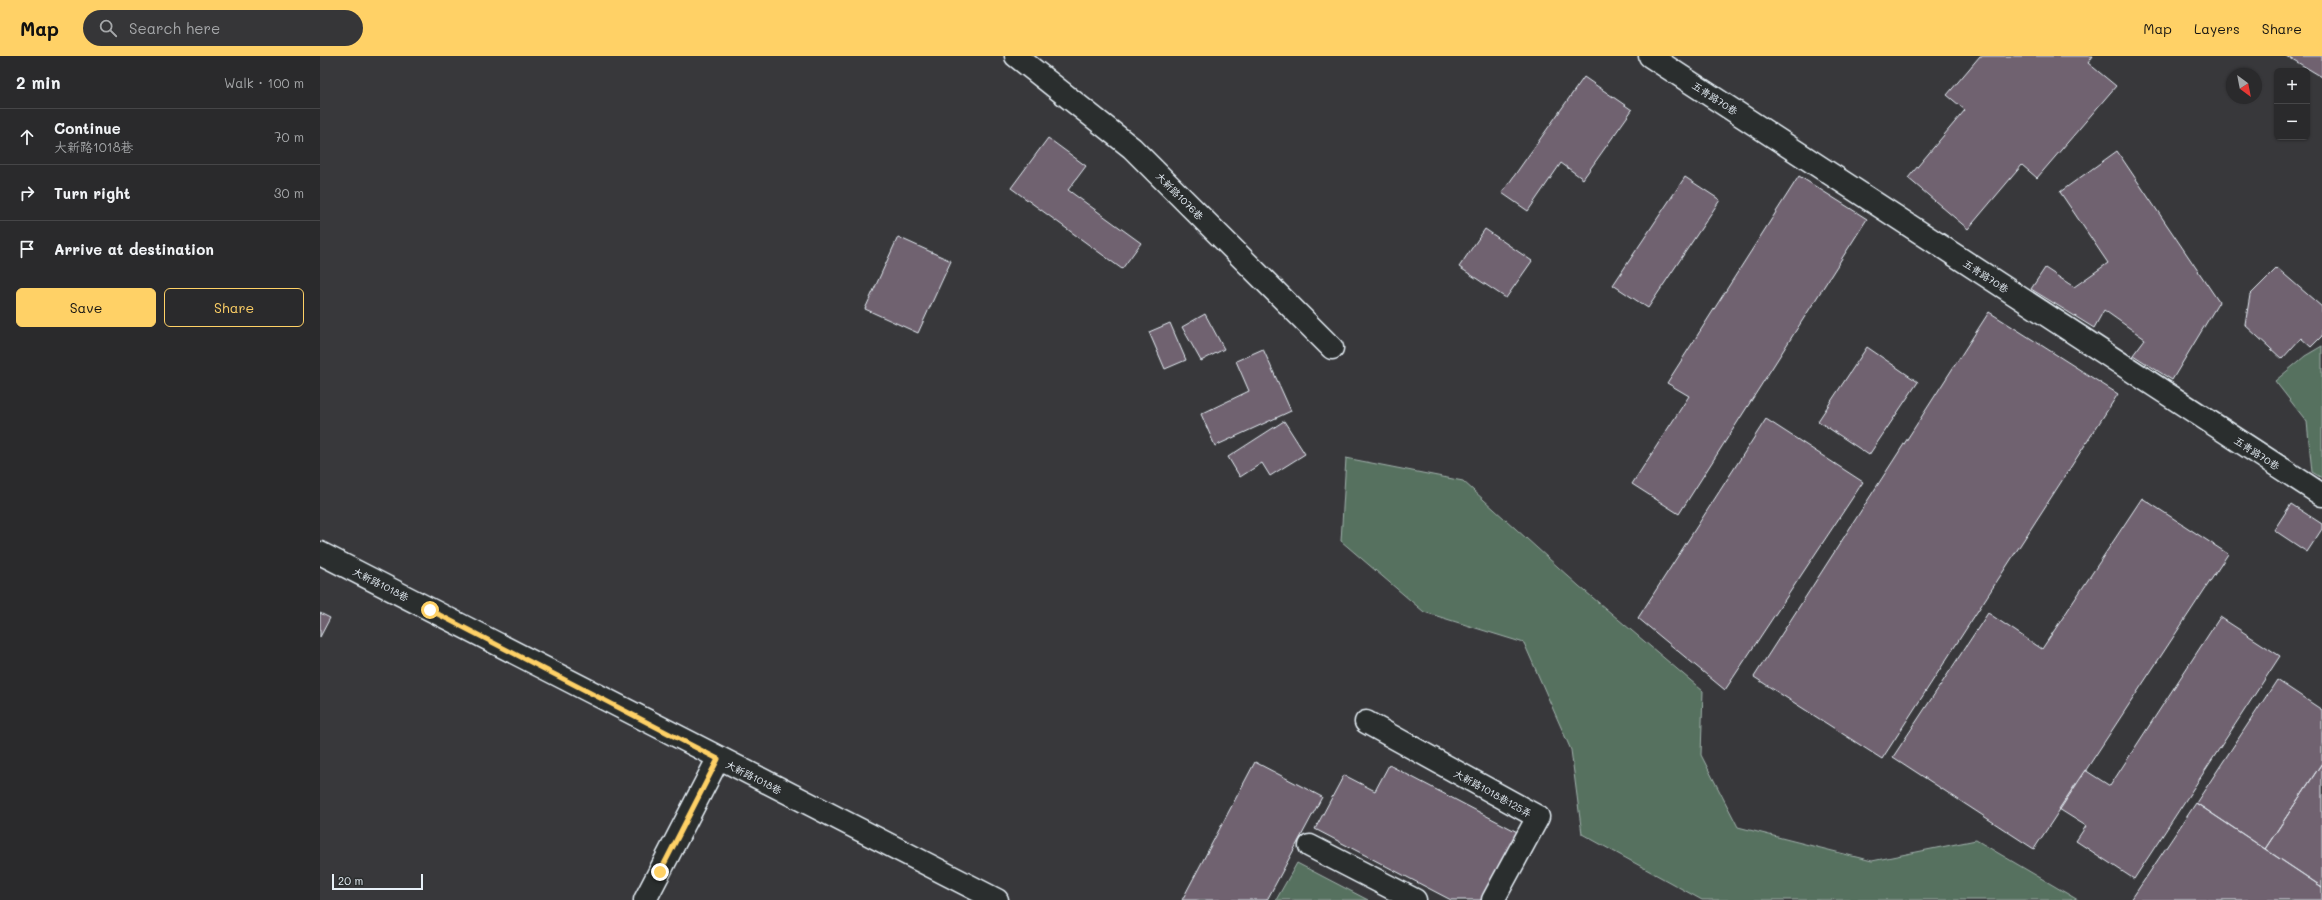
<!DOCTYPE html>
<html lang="en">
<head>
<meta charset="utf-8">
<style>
	body { margin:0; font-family:Mali,"LXGW WenKai TC",sans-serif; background:#363638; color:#f1f3f6 }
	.controls { position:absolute; right:12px; top:12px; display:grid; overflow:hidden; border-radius:6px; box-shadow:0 1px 3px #0004 }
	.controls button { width:36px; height:36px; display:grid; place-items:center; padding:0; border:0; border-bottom:1px solid #464648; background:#2a2a2c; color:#f1f3f6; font:20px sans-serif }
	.compass { position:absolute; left:1906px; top:12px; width:36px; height:36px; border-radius:50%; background:#2a2a2c; box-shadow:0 1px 3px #0004; rotate:148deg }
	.scale { position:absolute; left:12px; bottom:10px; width:91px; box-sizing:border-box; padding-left:4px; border:2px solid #e8f1f8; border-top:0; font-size:11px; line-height:14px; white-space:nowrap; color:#e8f1f8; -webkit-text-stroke:3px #2a2d2e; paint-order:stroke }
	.stop { position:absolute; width:12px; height:12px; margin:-9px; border:3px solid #ffd166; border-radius:50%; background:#fff }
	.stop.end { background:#ffd166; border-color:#fff; box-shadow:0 1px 4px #0008 }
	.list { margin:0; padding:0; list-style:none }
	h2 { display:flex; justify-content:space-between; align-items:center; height:52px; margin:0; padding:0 16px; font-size:17px }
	h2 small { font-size:13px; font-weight:400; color:#a5a7a9 }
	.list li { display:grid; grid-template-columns:26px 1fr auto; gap:12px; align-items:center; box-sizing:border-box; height:56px; padding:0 16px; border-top:1px solid #464648 }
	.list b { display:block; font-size:15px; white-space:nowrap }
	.list p { margin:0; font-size:13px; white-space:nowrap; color:#a5a7a9 }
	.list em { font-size:13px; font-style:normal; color:#a5a7a9 }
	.actions { display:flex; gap:8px; padding:12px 16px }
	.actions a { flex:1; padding:9px 0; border:1px solid #ffd166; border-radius:6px; text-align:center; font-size:14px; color:#ffd166 }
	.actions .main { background:#ffd166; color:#111 }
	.icon { flex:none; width:22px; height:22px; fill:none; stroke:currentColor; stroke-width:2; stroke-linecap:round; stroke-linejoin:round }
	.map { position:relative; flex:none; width:2002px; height:844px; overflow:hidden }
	header { display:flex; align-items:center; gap:24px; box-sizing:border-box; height:56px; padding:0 20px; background:#ffd166; color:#111 }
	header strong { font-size:19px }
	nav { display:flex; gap:22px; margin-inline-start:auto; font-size:14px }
	.search { width:280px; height:36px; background:#363638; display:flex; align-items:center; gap:10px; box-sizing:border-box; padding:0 14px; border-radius:22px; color:#a5a7a9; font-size:15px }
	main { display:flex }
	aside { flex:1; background:#2a2a2c }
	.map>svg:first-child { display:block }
	.green { fill:#57715f; stroke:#a0b1ac }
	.building { fill:#706270; stroke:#e8f1f8 }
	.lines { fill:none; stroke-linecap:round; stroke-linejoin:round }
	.minor-casing { stroke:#e8f1f8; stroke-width:25 }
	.minor { stroke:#2a2d2e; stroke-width:22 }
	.route { stroke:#ffd166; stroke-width:5 }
	.labels { text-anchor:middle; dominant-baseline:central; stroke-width:3; stroke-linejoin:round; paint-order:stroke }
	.street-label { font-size:10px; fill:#e8f1f8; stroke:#2a2d2e }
</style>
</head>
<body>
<header>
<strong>Map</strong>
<div class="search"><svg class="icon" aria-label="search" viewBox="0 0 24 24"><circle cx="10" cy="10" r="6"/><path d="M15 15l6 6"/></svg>Search here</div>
<nav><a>Map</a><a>Layers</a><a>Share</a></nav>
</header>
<main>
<aside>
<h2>2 min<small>Walk · 100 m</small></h2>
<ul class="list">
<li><svg class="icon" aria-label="ahead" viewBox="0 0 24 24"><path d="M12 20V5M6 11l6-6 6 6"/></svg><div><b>Continue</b><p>大新路1018巷</p></div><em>70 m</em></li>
<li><svg class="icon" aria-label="right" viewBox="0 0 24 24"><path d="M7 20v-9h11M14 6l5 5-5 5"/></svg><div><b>Turn right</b></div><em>30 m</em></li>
<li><svg class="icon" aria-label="arrive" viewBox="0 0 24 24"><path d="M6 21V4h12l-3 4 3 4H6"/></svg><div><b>Arrive at destination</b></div></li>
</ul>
<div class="actions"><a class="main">Save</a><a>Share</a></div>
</aside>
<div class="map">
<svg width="2002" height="844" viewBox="0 0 2002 844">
	<rect width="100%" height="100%" fill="#38383b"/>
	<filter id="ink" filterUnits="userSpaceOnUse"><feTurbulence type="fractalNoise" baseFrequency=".025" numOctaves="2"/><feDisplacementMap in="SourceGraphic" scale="8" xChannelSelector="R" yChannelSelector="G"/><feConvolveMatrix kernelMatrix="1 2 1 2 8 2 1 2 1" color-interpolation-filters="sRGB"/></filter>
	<g filter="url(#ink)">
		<path class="green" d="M2002,290v132l-10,-6 -5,-50 -32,-41 30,-25z
			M1026,402l117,23 116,105 124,105 -2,64 37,72 134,34 104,-21 102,60h-376l-120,-66 -11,-84 -47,-107 -100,-31 -83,-71z
			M977,807l71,37h-92z"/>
		<path class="building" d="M1660,0h113l-5,7 28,23 -79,92 -15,-13 -54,64 -60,-51 57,-68 -18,-15z
			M1967,0h35v21z
			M1264,21l48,33 -49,69 -22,-16 -33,48 -26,-18z
			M728,82l38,28 -18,24 73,53 -19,26 -111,-81z
			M1797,95l102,151 -47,78 -39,-25 12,-16 -41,-29 -10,18 -63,-39 14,-21 29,19 34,-24 -48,-71z
			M1479,120l68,43 -188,295 -47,-30 57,-88 -22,-13z
			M1365,121l35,23 -72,108 -35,-23z
			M1165,173l47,32 -26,37 -47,-31z
			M578,181l53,24 -33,72 -53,-24z
			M1957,212l45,39v29l-11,11 -10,-9 -19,21 -37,-34 5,-30z
			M1669,256l129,82 -236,365 -128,-82z
			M885,258l19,35 -23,12 -19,-34z
			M850,267l16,37 -21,9 -16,-37z
			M1547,291l51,35 -49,73 -51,-34z
			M943,293l28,62 -76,35 -14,-32 48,-23 -13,-30z
			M1446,363l97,63 -138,208 -87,-72z
			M964,365l21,33 -35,22 -8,-13 -22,14 -12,-20z
			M1822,442l86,56 -194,295 -141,-92 95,-144 54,36z
			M1971,448l31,20v5l-15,23 -33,-22z
			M0,557l10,5 -10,19z
			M1900,561l60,39 -146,223 -58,-38 10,-15 -27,-17 26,-39 25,16z
			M1957,624l45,30v53l-57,86 -69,-46z
			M935,706l67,35 -55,103h-85z
			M2002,707v124l-57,-38z
			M1069,709l136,71 -34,64h-40l-136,-71 29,-54 31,16z
			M1876,747l126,84v13h-191z"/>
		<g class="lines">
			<defs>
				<path id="minor" d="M696,0l116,92 200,200
					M1330,0l672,439
					M0,497l677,347
					M1046,666l172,95 -45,83
					M990,790l105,54
					M325,844l73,-141"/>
			</defs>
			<use href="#minor" class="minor-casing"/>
			<use href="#minor" class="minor"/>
		</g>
	</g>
	<g class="lines" filter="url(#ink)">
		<path class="route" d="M110,554l288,149 -58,113"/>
	</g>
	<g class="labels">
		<g class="street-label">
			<text transform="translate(1395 42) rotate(33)">五青路70巷</text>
			<text transform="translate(860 140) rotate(45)">大新路1076巷</text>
			<text transform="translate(1666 220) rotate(33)">五青路70巷</text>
			<text transform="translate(1937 397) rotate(33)">五青路70巷</text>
			<text transform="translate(61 528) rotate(27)">大新路1018巷</text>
			<text transform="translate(434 721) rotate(27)">大新路1018巷</text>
			<text transform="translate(1173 737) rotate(29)">大新路1018巷125弄</text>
		</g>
	</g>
</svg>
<div class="controls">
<button>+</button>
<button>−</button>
</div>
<svg class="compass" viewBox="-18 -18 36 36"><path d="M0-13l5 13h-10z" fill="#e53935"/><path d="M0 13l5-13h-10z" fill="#a5a7a9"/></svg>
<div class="scale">20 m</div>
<div class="stop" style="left:110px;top:554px"></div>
<div class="stop end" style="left:340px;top:816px"></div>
</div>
</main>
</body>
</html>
